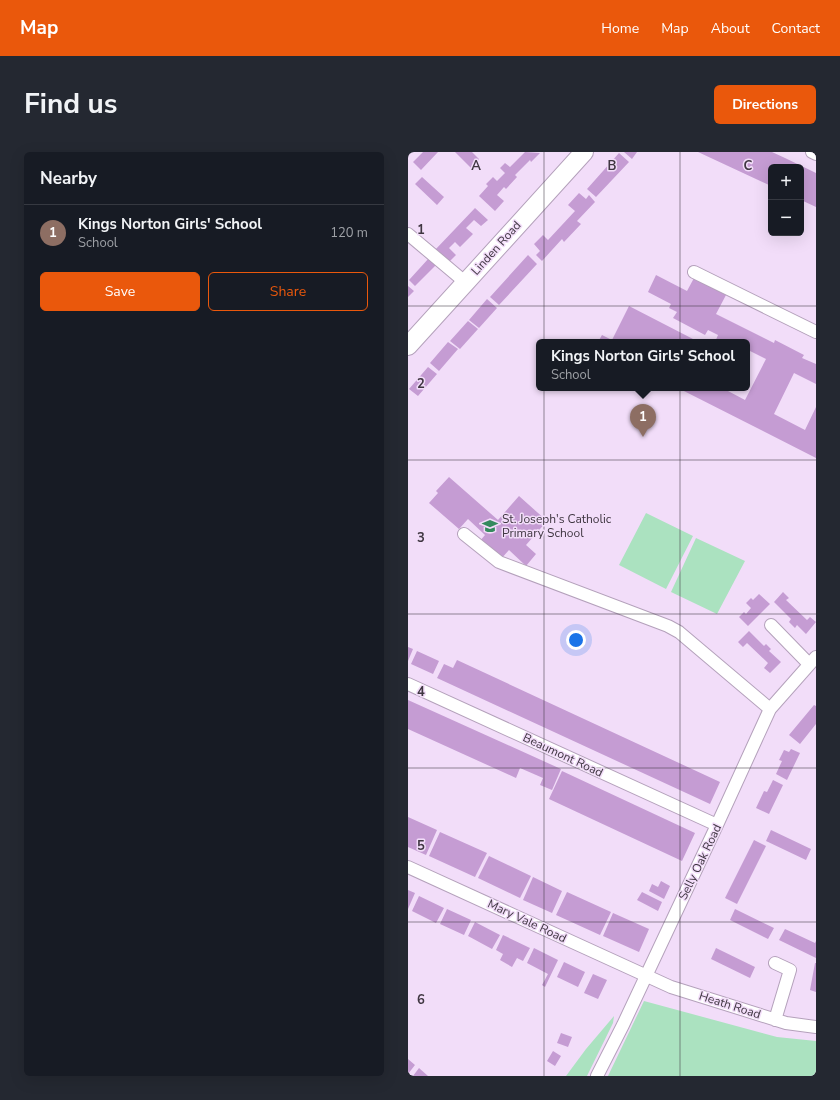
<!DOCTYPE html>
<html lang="en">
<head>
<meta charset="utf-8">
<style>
	body { margin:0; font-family:"Nunito Sans",sans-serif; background:#242831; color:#f1f3f6 }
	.controls { position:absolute; right:12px; top:12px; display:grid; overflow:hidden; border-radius:6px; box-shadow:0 4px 16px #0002 }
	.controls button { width:36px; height:36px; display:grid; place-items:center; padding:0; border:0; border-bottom:1px solid #363941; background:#171b24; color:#f1f3f6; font:20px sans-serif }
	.you { position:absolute; left:168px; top:488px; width:14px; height:14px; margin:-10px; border:3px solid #fff; border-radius:50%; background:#1a73e8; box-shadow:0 0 0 6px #1a73e833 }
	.badge { display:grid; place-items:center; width:26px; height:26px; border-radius:50%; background:#ea580c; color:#fff; font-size:13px; font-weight:700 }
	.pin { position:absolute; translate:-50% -33px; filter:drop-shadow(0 1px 2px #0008) }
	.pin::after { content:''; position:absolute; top:21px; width:14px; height:12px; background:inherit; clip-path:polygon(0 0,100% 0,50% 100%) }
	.popup { position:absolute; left:128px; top:187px; width:214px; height:52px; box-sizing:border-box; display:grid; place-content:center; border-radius:6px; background:#171b24; filter:drop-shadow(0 1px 3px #0005); font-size:13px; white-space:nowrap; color:#9ea1a6 }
	.popup b { font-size:15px; color:#f1f3f6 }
	.popup::after { content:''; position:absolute; left:50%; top:100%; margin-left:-8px; border:8px solid transparent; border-top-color:#171b24 }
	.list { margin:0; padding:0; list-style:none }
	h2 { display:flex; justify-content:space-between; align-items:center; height:52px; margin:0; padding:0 16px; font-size:17px }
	h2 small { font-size:13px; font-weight:400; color:#9ea1a6 }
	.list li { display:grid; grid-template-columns:26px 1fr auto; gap:12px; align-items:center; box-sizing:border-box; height:56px; padding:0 16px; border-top:1px solid #363941 }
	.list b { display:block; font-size:15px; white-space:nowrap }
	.list p { margin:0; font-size:13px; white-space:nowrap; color:#9ea1a6 }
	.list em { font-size:13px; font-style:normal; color:#9ea1a6 }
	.actions { display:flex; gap:8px; padding:12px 16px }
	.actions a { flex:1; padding:9px 0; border:1px solid #ea580c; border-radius:6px; text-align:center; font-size:14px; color:#ea580c }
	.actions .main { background:#ea580c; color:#fff }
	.map { position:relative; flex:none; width:408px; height:924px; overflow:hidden; border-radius:6px }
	header { display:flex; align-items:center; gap:24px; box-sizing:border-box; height:56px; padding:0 20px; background:#ea580c; color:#fff }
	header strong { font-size:19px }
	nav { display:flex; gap:22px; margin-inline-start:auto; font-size:14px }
	.intro { display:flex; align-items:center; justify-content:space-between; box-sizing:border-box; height:96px; padding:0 24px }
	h1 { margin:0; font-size:28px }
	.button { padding:10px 18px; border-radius:6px; background:#ea580c; color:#fff; font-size:14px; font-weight:700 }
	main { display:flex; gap:24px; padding:0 24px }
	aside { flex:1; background:#171b24; border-radius:6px; box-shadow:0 4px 16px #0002 }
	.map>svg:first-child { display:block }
	.green { fill:#abe2c0 }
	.building { fill:#c59cd3 }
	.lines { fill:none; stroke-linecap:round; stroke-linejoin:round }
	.minor-casing { stroke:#b4a1bb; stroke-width:14 }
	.highway-casing { stroke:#b4a1bb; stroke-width:20 }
	.minor { stroke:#fff; stroke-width:12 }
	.highway { stroke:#fff; stroke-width:18 }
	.grid { fill:none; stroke:#3f3641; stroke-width:1; stroke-opacity:0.55 }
	.labels { text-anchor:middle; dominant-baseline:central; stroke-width:3; stroke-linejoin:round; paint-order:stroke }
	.street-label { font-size:12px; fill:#3f3641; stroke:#f2ddf9 }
	.poi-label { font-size:12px; fill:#3f3641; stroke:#f2ddf9; text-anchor:start }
	.grid-label { font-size:13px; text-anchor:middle; font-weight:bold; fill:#3f3641; stroke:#f2ddf9; stroke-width:3; stroke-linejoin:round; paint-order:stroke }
</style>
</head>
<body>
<header>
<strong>Map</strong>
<nav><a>Home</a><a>Map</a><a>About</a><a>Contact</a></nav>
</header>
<div class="intro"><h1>Find us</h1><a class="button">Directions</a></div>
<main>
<aside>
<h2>Nearby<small></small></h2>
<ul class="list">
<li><span class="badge" style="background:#8d6e63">1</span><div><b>Kings Norton Girls' School</b><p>School</p></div><em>120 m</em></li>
</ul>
<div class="actions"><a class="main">Save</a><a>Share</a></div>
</aside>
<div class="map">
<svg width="408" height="924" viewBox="0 0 408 924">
	<rect width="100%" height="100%" fill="#f2ddf9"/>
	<path class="green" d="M238,361l47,23 -27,53 -47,-24z
		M288,386l49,23 -28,53 -46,-22z
		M236,849l133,36 39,4v35h-208z
		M206,864l-1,7 -26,53h-21l20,-27z"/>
	<path class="building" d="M15,0h15l-17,18 -8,-8z
		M47,0h17l7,7 -8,9z
		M117,0l15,1 -9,9 -1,-2 -15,15 2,2 -11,12 -2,-2 -7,8 7,6 -9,10 -16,-15 9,-10 -2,-2 7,-7 4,4 8,-8 -5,-5 5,-5 5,4z
		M216,0h13l-5,7z
		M290,0h74l13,6 31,15v34l-15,-7v-33h-30v19z
		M211,1l10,9 -33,35 -9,-8z
		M14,25l22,20 -7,8 -22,-21z
		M171,41l7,6 3,-4 6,7 -18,19 4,3 -17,18 -2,-3 -20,22 -6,-6 4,-4 -6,-7 9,-9 5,5 27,-29 -7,-6z
		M67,56l13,12 -7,6 -7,-6 -8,8 7,6 -13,13 -5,-5 -6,6 7,7 -8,8 -13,-13z
		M120,103l9,9 -38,41 -9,-8z
		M21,106l7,7 -21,21 -6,-6z
		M248,123l31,16 7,-13 32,17 -10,19 58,29 1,-3 29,15 -2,3 14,6v20l-22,-11 -20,41 31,16 11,-23v51l-138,-70h51l-1,3 17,9 21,-41 -18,-9 -1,3v-11h-32l3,-7 -10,-5 -3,5 -32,-17 4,-6 -8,-4 2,-4 -23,-12z
		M0,134l6,5 -6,6z
		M79,147l10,9 -18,20 -10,-8z
		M221,154l64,33 -2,3h-93l4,-7 10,5z
		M60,169l10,8 -18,20 -10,-8z
		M40,190l10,7 -19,22 -9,-8z
		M20,215l9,7 -19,22 -9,-7z
		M41,325l49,43 21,-24 28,25 -21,24 10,9 -10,12 -17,-16 -9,10 -21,-18 6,-7 -17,-16 -9,10 -30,-26 9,-10 -2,-2z
		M375,440l6,6 -3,2 21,20 3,-3 6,5 -10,12 -9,-9 -2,3 -6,-6 2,-3 -17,-17z
		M351,442l11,10 -22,22 -9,-9 5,-5 2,2 5,-6 -5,-5 5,-5 2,2z
		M341,479l15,15 2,-2 5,5 -2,2 12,11 -11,11 -6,-5 4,-5 -21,-20 -4,4 -5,-5z
		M0,495l5,2 -5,12z
		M9,499l22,10 -6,13 -22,-10z
		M49,508l263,122 -10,22 -273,-126 7,-14 9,4z
		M0,548l153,69 -9,21 -12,-5 3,-7 -23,-10 -4,10 -108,-49z
		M406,553l2,1v18l-16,20 -11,-9z
		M383,597l9,4 -13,27 -11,-6 6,-13 -3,-1 5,-10 5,2z
		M154,619l133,62 -13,28 -133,-62z
		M365,628l10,5 -14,29 -13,-6 8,-17 3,1z
		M0,665l29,13 -11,25 -18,-8z
		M363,678l40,19 -5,11 -40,-19z
		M32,680l47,21 -12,24 -46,-21z
		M346,688l12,6 -29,58 -12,-6z
		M81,704l42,20 -11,22 -42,-20z
		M125,725l29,14 -10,22 -29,-13z
		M253,729l9,5 -6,13 -15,-8 3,-7 6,3z
		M0,738l7,3 -7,16z
		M159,740l44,20 -11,23 -44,-20z
		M234,740l20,10 -4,9 -21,-11z
		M11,744l25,12 -8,15 -24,-12z
		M39,757l24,11 -7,15 -24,-11z
		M327,757l39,19 -6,11 -38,-19z
		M205,761l36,16 -10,23 -36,-16z
		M67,770l25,13 -8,14 -24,-13z
		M377,777l30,14 1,-2v17l-37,-18z
		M95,783l27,13 -7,13 -6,-3 -5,9 -12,-7 3,-6 -7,-4z
		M126,796l24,12 -13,27 -3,-2 6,-11 -21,-11z
		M308,796l39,19 -5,11 -39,-19z
		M156,810l21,10 -7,15 -21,-10z
		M407,811h1v29l-6,-2z
		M185,822l14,6 -9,19 -14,-6z
		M153,881l11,4 -4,10 -11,-4z
		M145,899l8,5 -6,10 -8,-5z
		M0,907l7,6 -7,9z
		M11,916l9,8h-15z"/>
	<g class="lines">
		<defs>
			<path id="minor" d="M404,0l4,2
				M0,82l57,48
				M286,120l122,60
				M56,382l35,28 169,64 11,6 91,77
				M363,473l38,39
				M0,532l309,141
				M0,715l263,120 115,36 30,4
				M367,811l15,7 -15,50
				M189,924l26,-51 94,-200 53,-116 46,-52"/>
			<path id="highway" d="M0,194l176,-194"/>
		</defs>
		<use href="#minor" class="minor-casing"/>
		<use href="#highway" class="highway-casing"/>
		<use href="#minor" class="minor"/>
		<use href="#highway" class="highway"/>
	</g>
	<path class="grid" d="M136,0v924M272,0v924M0,154h408M0,308h408M0,462h408M0,616h408M0,770h408"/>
	<defs>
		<symbol id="school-bare" viewBox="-9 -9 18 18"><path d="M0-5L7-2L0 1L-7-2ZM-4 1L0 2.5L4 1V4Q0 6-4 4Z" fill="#358a5e" stroke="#f2ddf9" stroke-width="2.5" paint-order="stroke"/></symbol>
	</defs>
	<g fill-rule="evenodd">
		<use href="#school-bare" x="71" y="363" width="22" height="22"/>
	</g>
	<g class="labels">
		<g class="street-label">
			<text transform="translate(88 96) rotate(-48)">Linden Road</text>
			<text transform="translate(155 603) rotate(25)">Beaumont Road</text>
			<text transform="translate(292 710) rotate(-64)">Selly Oak Road</text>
			<text transform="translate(119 769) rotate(25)">Mary Vale Road</text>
			<text transform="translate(322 853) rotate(18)">Heath Road</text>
		</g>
		<g class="poi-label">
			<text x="94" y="367">St. Joseph's Catholic<tspan x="94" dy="14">Primary School</tspan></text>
		</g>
	</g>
	<g class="grid-label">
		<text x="68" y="18">A</text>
		<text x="204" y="18">B</text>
		<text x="340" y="18">C</text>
		<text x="13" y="82">1</text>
		<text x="13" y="236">2</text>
		<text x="13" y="390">3</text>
		<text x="13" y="544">4</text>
		<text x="13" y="698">5</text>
		<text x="13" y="852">6</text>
	</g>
</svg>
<div class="controls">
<button>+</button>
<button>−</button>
</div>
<div class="you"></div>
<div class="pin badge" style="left:235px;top:285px;background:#8d6e63">1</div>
<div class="popup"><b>Kings Norton Girls' School</b>School</div>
</div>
</main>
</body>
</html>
